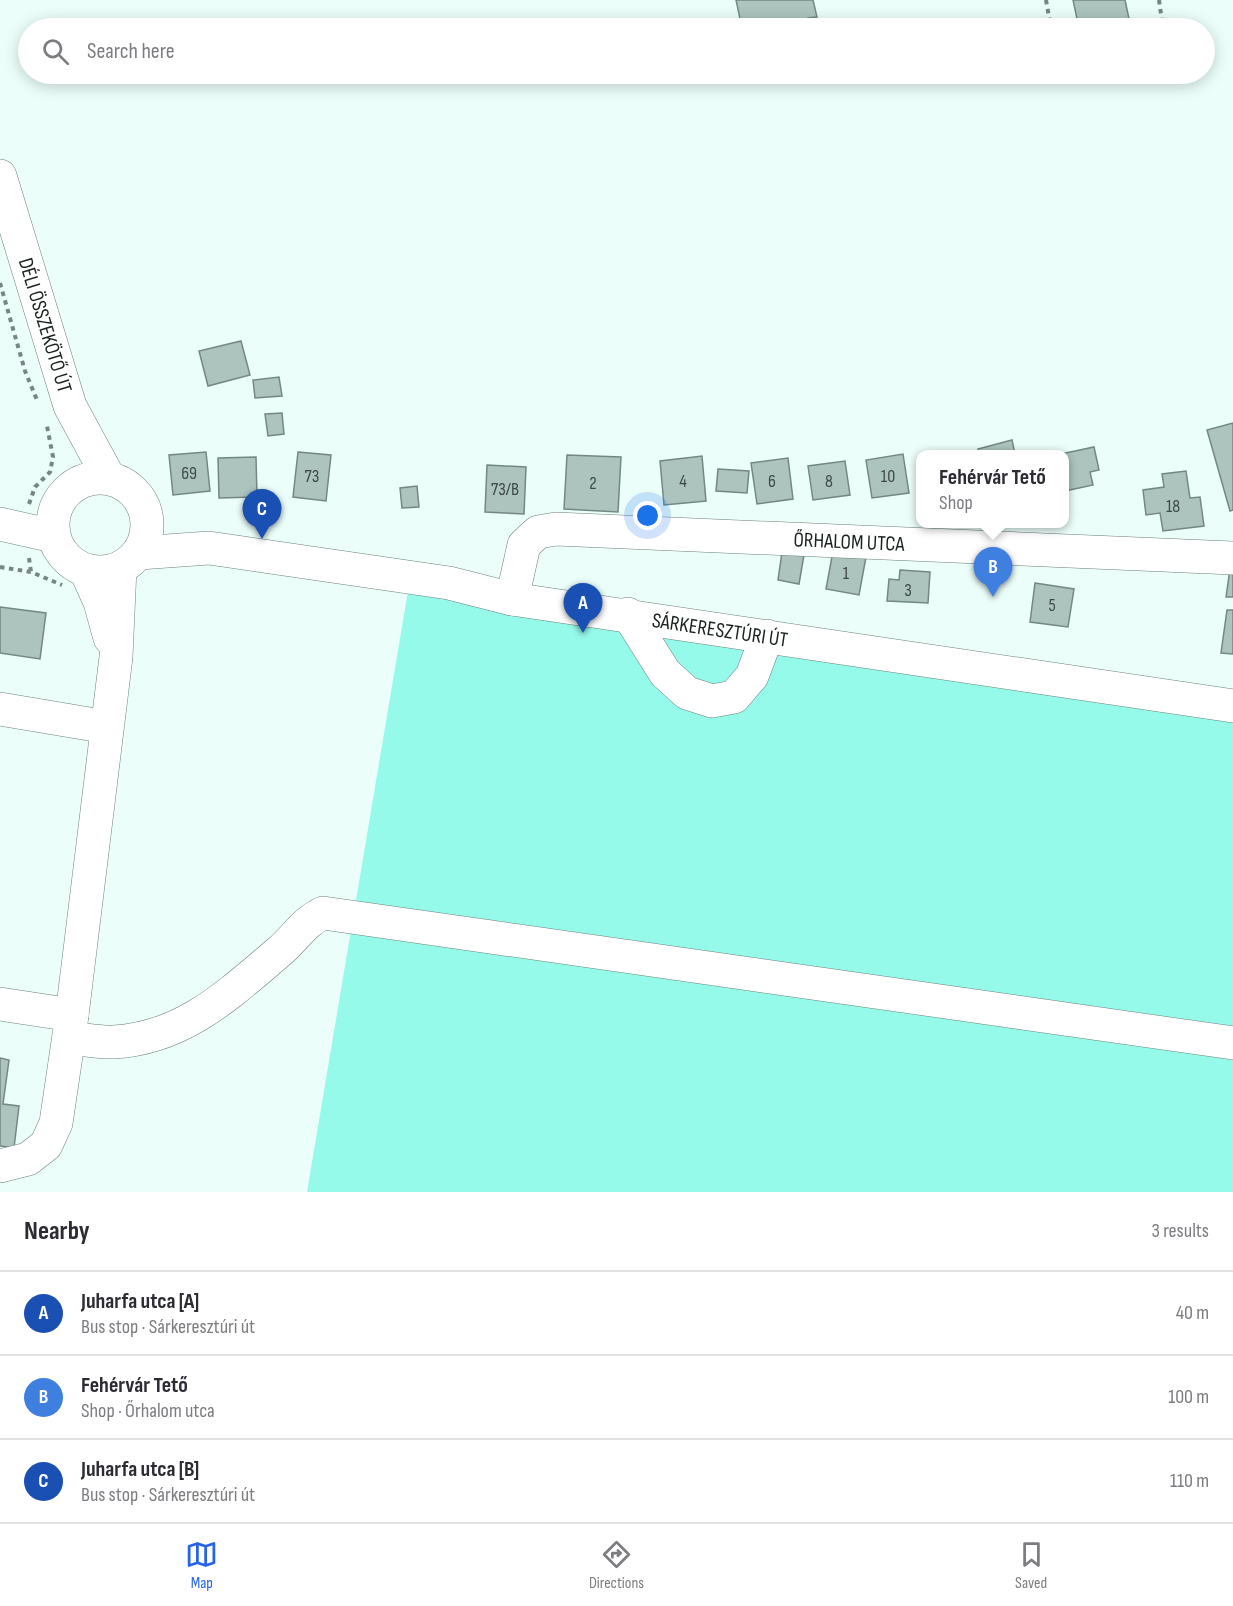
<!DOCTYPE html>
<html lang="en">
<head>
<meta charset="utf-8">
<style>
	body { margin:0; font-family:"Sofia Sans Condensed",sans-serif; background:#f7f7f7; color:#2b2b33 }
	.you { position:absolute; left:648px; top:516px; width:21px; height:21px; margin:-15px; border:4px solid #fff; border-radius:50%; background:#1a73e8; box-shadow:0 0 0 9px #1a73e833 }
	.badge { display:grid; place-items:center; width:39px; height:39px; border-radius:50%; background:#2563eb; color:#fff; font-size:20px; font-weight:700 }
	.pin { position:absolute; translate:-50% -50px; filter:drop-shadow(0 2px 3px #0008) }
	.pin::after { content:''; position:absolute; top:32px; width:21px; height:18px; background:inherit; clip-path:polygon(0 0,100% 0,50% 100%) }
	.popup { position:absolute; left:916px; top:450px; width:153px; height:78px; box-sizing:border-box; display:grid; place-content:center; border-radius:12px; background:#fff; filter:drop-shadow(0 2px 4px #0005); font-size:20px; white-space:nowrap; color:#7c7c81 }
	.popup b { font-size:22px; color:#2b2b33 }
	.popup::after { content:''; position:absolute; left:50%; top:100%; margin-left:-12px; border:12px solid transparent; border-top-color:#fff }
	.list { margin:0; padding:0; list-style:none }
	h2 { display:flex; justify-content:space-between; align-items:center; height:78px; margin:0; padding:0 24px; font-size:26px }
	h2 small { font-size:20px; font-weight:400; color:#7c7c81 }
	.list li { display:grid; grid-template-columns:39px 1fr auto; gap:18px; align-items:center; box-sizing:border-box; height:84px; padding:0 24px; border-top:2px solid #e1e1e2 }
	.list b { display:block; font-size:22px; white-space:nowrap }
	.list p { margin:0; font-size:20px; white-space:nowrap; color:#7c7c81 }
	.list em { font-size:20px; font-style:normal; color:#7c7c81 }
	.icon { flex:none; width:33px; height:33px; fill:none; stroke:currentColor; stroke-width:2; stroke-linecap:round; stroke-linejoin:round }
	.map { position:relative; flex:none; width:1233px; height:1192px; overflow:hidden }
	.search { position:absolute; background:#fff; box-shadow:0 3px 15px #0003; left:18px; right:18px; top:18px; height:66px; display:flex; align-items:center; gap:15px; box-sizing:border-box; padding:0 21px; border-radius:33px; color:#7c7c81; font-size:22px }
	.sheet { height:330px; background:#fff }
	nav { display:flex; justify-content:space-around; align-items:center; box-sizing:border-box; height:84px; border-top:2px solid #e1e1e2; background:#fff; font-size:16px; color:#7c7c81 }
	nav a { display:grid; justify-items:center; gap:3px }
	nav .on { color:#2563eb }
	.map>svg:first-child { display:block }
	.green { fill:#95faea }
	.building { fill:#acc3be; stroke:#738884; stroke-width:1.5 }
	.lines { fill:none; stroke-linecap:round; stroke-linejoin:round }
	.minor-casing { stroke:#6b807c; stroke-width:34 }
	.major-casing { stroke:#6b807c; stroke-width:34 }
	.path { stroke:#788582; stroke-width:4; stroke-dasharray:4.5 4.5; stroke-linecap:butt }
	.minor { stroke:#fff; stroke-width:33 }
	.major { stroke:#fff; stroke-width:33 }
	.labels { text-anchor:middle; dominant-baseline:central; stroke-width:4.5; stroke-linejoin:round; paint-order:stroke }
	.number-label { font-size:18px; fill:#3e4a48 }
	.street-label { font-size:21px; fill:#192220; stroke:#ebfefa }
</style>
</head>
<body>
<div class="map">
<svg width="1233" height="1192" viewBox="0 0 1233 1192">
	<rect width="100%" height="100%" fill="#ebfefa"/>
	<path class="green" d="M410,579l823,134v479h-926z"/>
	<path class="building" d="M736,0h77l4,17 -9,1 2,10h-68z
		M1073,0h52l6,28h-52z
		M241,341l9,34 -42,11 -9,-35z
		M279,377l3,19 -27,2 -2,-18z
		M282,413l2,21 -16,2 -3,-22z
		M1233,423v87l-3,1 -23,-81z
		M1012,440l3,14h-35l-2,-5z
		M1094,447l5,23 -9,2 3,13 -28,6v-37h-4z
		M206,452l4,39 -37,4 -4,-40z
		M298,452l33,3 -5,46 -33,-4z
		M903,454l6,39 -37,5 -6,-38z
		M567,455l54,2 -3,55 -54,-3z
		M702,456l4,45 -42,4 -4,-44z
		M256,457l1,40 -38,1 -1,-40z
		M788,458l5,41 -36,5 -6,-41z
		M845,461l5,34 -37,5 -5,-34z
		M487,465l39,2 -2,47 -39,-2z
		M718,469l31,2 -2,22 -31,-2z
		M1186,471l4,27 10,-1 4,29 -41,5 -3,-18 -14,2 -3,-25 21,-3 -2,-13z
		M417,486l2,21 -17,1 -2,-20z
		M833,551l33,6 -7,38 -33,-6z
		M782,552l22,3 -5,29 -21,-4z
		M1230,569l3,1v27h-7z
		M900,570l30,2 -2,31 -41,-2 2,-22 10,1z
		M1035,583l39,6 -6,38 -38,-5z
		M0,607l46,6 -6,46 -40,-6z
		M1227,610h6v44l-12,-1z
		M0,1058l9,2 -6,44 16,2 -5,42 -14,-2z"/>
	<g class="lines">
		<defs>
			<g id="minor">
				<path d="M86,571l14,31 10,36"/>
				<path id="s1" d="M512,599l12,-54 14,-13 18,-3 677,29"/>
				<path d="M628,614l37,59 22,20 25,8 22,-4 18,-21 15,-40"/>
				<path d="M0,709l107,18"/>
				<path d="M0,1004l72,11"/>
				<path d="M69,1038c14,1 31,5 45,4 70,-4 115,-48 166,-91 16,-14 24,-29 43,-38l910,130"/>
				<path d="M0,1166l28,-7 18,-14 10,-22 16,-108 44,-358 4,-89"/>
			</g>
			<g id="major">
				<path id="s2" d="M0,176l70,230 39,72"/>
				<circle cx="100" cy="525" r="47"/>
				<path d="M0,524l53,12"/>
				<path id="s3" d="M139,553l70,-5 240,35 63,16 721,107"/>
			</g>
		</defs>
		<use href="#minor" class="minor-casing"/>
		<use href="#major" class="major-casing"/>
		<path class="path" d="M1046,0l5,28
			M1159,0l4,28
			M1060,74v2l19,5 19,-7
			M0,283l25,88 12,29
			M29,504l6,-17 15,-15 3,-15 -6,-31
			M29,558l2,14
			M0,567l31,5 31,13"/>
		<use href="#minor" class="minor"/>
		<use href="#major" class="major"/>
	</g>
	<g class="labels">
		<g class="number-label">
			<text x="189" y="473">69</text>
			<text x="312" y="476">73</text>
			<text x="888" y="476">10</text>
			<text x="683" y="481">4</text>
			<text x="772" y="481">6</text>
			<text x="829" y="481">8</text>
			<text x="593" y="483">2</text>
			<text x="505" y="489">73/B</text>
			<text x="1173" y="506">18</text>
			<text x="846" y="573">1</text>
			<text x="908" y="590">3</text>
			<text x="1052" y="605">5</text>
		</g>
		<g class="street-label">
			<text stroke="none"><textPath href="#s2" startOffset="156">DÉLI ÖSSZEKÖTŐ ÚT</textPath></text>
			<text stroke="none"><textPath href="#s1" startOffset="386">ŐRHALOM UTCA</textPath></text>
			<text stroke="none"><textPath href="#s3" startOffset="588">SÁRKERESZTÚRI ÚT</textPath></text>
		</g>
	</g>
</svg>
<div class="you"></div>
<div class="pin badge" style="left:583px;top:633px;background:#1a4fb4">A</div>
<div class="pin badge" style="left:993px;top:597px;background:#3f7fe0">B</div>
<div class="popup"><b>Fehérvár Tető</b>Shop</div>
<div class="pin badge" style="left:262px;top:539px;background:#1a4fb4">C</div>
<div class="search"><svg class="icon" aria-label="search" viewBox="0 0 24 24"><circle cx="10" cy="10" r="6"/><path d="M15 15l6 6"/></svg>Search here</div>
</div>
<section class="sheet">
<h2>Nearby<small>3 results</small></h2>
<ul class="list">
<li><span class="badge" style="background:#1a4fb4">A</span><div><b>Juharfa utca [A]</b><p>Bus stop · Sárkeresztúri út</p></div><em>40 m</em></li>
<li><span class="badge" style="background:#3f7fe0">B</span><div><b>Fehérvár Tető</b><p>Shop · Őrhalom utca</p></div><em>100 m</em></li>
<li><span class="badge" style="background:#1a4fb4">C</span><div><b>Juharfa utca [B]</b><p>Bus stop · Sárkeresztúri út</p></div><em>110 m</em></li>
</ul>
</section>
<nav>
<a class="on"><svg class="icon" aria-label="map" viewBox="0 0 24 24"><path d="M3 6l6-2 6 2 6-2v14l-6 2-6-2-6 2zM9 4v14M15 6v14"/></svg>Map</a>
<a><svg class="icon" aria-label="directions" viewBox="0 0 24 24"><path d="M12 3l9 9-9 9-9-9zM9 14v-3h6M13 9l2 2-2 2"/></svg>Directions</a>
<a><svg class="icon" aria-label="saved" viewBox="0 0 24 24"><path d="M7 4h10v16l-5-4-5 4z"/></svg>Saved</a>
</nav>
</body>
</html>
